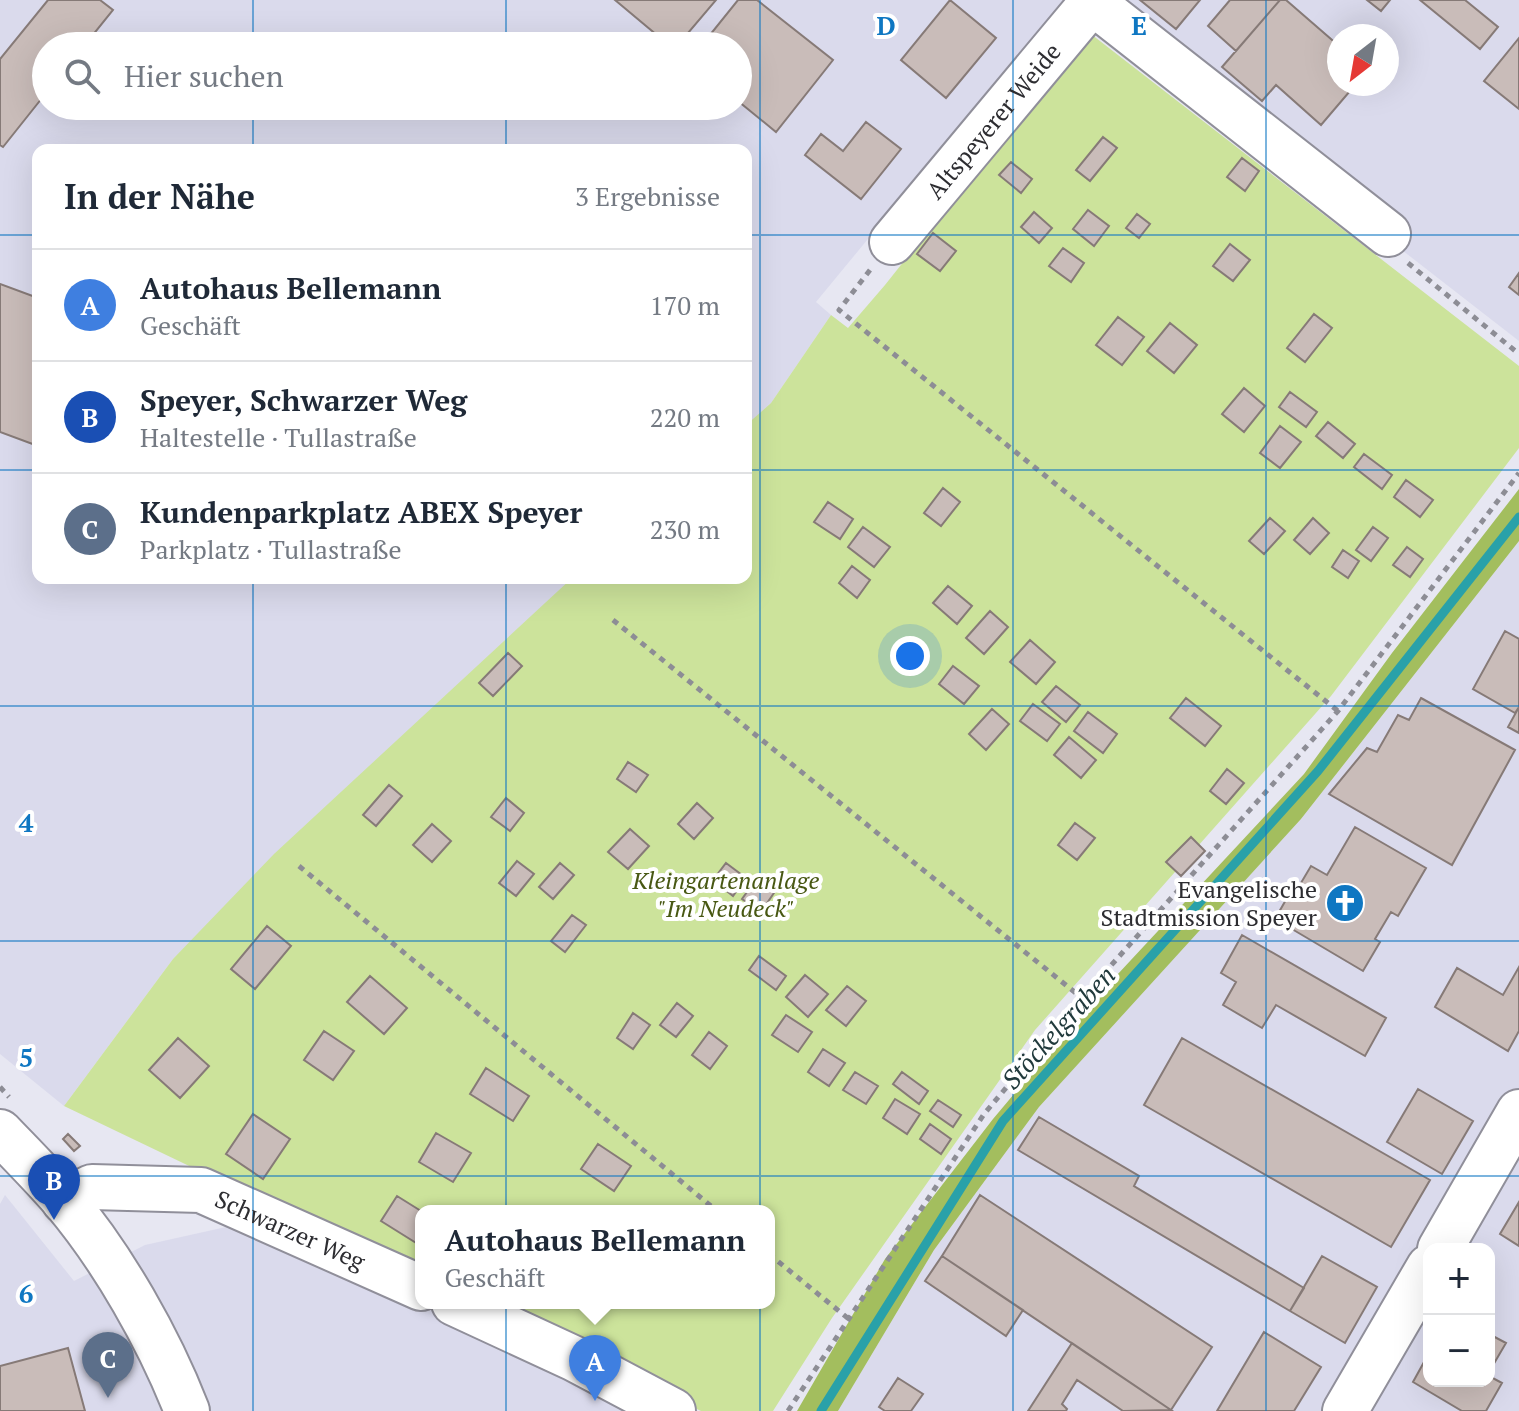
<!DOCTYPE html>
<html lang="de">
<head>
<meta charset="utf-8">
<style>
	body { margin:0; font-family:"PT Serif",serif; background:#f6f6f7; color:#1f2937 }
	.controls { position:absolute; right:24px; bottom:24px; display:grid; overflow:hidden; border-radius:16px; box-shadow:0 8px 32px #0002 }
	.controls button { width:72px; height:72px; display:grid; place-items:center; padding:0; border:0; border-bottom:2px solid #e0e1e3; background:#fff; color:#1f2937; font:40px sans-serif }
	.compass { position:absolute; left:1327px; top:24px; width:72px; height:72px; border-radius:50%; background:#fff; box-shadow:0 8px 32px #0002; rotate:211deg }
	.you { position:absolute; left:910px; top:656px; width:28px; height:28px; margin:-20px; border:6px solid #fff; border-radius:50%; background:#1a73e8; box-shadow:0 0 0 12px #1a73e833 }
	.badge { display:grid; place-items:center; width:52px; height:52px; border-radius:50%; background:#0f77c2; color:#fff; font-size:26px; font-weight:700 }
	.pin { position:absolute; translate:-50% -66px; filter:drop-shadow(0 2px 4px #0008) }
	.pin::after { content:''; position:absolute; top:42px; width:28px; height:24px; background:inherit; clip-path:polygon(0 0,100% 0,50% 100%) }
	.popup { position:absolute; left:415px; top:1205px; width:360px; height:104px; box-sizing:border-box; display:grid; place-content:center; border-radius:16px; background:#fff; filter:drop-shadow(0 2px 6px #0005); font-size:26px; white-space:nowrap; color:#747a83 }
	.popup b { font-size:30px; color:#1f2937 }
	.popup::after { content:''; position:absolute; left:50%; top:100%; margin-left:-16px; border:16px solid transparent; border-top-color:#fff }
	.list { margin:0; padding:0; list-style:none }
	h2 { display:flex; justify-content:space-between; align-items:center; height:104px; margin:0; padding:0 32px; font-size:34px }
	h2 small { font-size:26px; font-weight:400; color:#747a83 }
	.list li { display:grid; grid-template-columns:52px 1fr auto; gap:24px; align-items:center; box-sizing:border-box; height:112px; padding:0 32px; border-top:2px solid #e0e1e3 }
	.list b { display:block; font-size:30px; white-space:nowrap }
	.list p { margin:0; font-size:26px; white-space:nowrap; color:#747a83 }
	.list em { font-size:26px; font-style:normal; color:#747a83 }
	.icon { flex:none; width:44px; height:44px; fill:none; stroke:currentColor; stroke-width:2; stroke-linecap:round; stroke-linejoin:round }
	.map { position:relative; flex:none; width:1519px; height:1411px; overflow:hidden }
	.search { position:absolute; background:#fff; box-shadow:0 8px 32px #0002; left:32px; top:32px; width:720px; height:88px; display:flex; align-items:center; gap:20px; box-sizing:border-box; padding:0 28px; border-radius:44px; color:#747a83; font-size:30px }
	.panel { position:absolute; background:#fff; box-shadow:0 8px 32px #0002; left:32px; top:144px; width:720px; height:440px; border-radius:16px }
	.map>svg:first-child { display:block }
	.built { fill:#dadaec; fill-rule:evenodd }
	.green { fill:#cce39b }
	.forest { fill:#a3be5e }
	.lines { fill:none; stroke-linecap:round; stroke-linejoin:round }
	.stream { stroke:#29a1a9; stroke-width:9 }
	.building { fill:#c9bcb9; stroke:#867a77; stroke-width:2 }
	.minor-casing { stroke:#908f9a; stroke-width:48 }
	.path { stroke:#8d8d95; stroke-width:5; stroke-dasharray:6 6; stroke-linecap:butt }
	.minor { stroke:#fff; stroke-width:44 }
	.grid { fill:none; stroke:#0f77c2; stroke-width:2; stroke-opacity:0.55 }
	.labels { text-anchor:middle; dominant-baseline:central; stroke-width:8; stroke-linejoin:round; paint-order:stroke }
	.street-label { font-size:24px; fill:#2d2d31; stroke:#fff }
	.park-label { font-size:24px; font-style:italic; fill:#485813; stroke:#fff }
	.poi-label { font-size:24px; fill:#2d2d31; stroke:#fff; text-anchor:end }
	.water-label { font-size:26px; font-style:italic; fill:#213a3c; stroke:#fff }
	.grid-label { font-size:26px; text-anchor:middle; font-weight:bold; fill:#0f77c2; stroke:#fff; stroke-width:8; stroke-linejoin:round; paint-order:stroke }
</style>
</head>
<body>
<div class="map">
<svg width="1519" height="1411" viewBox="0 0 1519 1411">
	<rect width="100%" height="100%" fill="#e7e7f2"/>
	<path class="built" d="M0,0h1065l-249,302 15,13 -60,88 -25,22v-275h-708v428h534l-399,381 -109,147 -64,-52zM46,46h692v60h-692z
		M1080,0h439v342v-1zM1339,36h48v48h-48z
		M1519,541v870h-681l96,-161 105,-143 262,-288zM1429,1249h60v132h-60z
		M5,1195l69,86 71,-36 81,-18 41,10 82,34 297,140h-646v-207z"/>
	<path class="green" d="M1087,31l432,335v82l-188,248 -296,334 -203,288 -59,93h-72l-225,-108h293v-92h-348v66l-357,-171 109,-147 101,-105 298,-276h174v-153l25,-22 60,-88 17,13 37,-43z"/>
	<path class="forest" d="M1519,489v52l-218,278 -262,288 -105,143 -96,161h-41l88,-152 108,-140 97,-115 214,-230 88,-121z"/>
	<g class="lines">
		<path class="stream" d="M821,1411l182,-290 315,-350 201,-254"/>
	</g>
	<path class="building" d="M48,0h52l13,10 -29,36h-38v47l-43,54 -3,-2v-86z
		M615,0h101l-39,46h-7z
		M738,0h19l76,60 -57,72 -38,-31v-55h-37z
		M950,0l46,38 -50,60 -45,-38z
		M1140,0h60l-24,29z
		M1230,0h50l-44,51 -28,-25z
		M1280,0h6l53,46v38h17l-35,41 -45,-40 -14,16 -40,-34z
		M1367,0h23l-9,11z
		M1420,0h45l33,27 -18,22z
		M1519,38v71l-35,-28z
		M866,122l35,27 -40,50 -56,-44 16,-21 22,17z
		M1103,137l14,11 -27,33 -14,-11z
		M1242,158l17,13 -14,20 -18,-14z
		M1011,162l21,17 -11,14 -22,-18z
		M1088,210l21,16 -15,20 -21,-17z
		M1034,212l18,16 -13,15 -18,-16z
		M1137,214l13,10 -11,14 -13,-10z
		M933,233l23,18 -16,20 -23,-17z
		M1230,244l20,16 -17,21 -20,-15z
		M1063,248l21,15 -13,19 -22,-16z
		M1519,273v22l-10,-8z
		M0,284l38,14v148l-38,-14z
		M1314,314l18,14 -27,34 -18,-14z
		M1118,317l26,20 -22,28 -26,-20z
		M1170,323l27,22 -23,28 -27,-22z
		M1244,388l21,18 -21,26 -22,-18z
		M1290,392l27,20 -11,15 -27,-20z
		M1328,422l27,22 -12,14 -27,-22z
		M1280,426l21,16 -21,26 -20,-15z
		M1364,454l28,21 -10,14 -28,-22z
		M1406,480l27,20 -13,17 -26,-20z
		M943,488l17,14 -19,24 -17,-13z
		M828,502l25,17 -13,20 -26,-17z
		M1270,518l15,13 -21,23 -15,-13z
		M1313,518l16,15 -19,21 -16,-14z
		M863,527l27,20 -16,20 -26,-20z
		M1373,527l15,11 -17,23 -15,-11z
		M1407,547l16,12 -13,18 -17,-12z
		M1343,550l16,11 -11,17 -16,-11z
		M852,566l18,14 -13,18 -18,-15z
		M948,586l24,20 -15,18 -24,-21z
		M990,611l18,16 -24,27 -18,-16z
		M1505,631l14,8v68l-4,6 -42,-24z
		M1030,640l25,22 -19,22 -26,-22z
		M508,653l14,13 -29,30 -14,-13z
		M953,666l26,20 -15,18 -25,-20z
		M1056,686l24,19 -14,17 -24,-20z
		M1186,698l35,28 -16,20 -35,-28z
		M1421,698l94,52 -63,115 -123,-71 38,-46 10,4 21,-37 11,5z
		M1033,704l27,20 -13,17 -27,-20z
		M1519,707v26l-11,-6z
		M992,709l17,15 -23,26 -17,-16z
		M1088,712l29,22 -14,19 -29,-22z
		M1069,737l27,23 -15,18 -27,-23z
		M628,762l20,13 -12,17 -19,-13z
		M1227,769l17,14 -18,21 -16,-13z
		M389,785l13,11 -26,30 -13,-11z
		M506,798l18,15 -14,18 -19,-14z
		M697,803l16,15 -19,21 -16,-15z
		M1075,823l20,15 -18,22 -19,-15z
		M432,824l19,17 -19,21 -19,-17z
		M1355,827l71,41 -28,48 -7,-4 -16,27 5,3 -17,29 -88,-52 16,-28 4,2 16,-27 16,9z
		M630,829l19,17 -21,23 -20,-17z
		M1191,837l14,14 -24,25 -15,-14z
		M517,861l17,13 -18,22 -17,-13z
		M560,863l14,12 -21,24 -14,-12z
		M726,863l20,15 -13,18 -20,-16z
		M760,874l18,13 -17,25 -19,-13z
		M572,915l14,10 -21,27 -14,-11z
		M267,926l24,20 -36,43 -24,-20z
		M1242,935l144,83 -21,38 -89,-51 -14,23 -39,-23 13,-23 -15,-9z
		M759,956l27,20 -10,14 -27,-20z
		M1519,967v64l-11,20 -73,-44 22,-39 46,27z
		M805,975l23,19 -20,23 -22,-20z
		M370,976l37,32 -23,26 -37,-32z
		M847,986l19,15 -20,25 -20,-16z
		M677,1003l16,13 -17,21 -16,-12z
		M633,1013l17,12 -17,24 -16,-11z
		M786,1015l26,17 -14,20 -26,-17z
		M324,1031l30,20 -21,29 -29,-20z
		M709,1032l18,14 -17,23 -18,-14z
		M178,1038l31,28 -29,32 -31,-28z
		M1182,1038l248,142 -39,67 -247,-142z
		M823,1049l22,14 -16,23 -21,-14z
		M486,1068l43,28 -16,25 -43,-27z
		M855,1072l23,14 -12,18 -23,-14z
		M902,1072l26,19 -9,13 -26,-20z
		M1418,1089l55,32 -31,53 -55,-32z
		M895,1099l25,15 -13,20 -24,-16z
		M938,1100l23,15 -8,12 -23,-16z
		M253,1114l37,25 -27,40 -37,-25z
		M1039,1117l100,59 -5,10 170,102 -14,23 -272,-161z
		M930,1124l21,15 -10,15 -21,-15z
		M436,1133l35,20 -18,29 -34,-20z
		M68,1134l12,12 -6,5 -11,-12z
		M598,1144l33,22 -17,25 -33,-22z
		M980,1195l232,152 -41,63 -229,-154z
		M397,1196l24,15v35l-40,-25z
		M1519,1202v44l-19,-12z
		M942,1256l81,54 -17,26 -81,-55z
		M1322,1256l55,31 -32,56 -55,-32z
		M1264,1332l57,35 -27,44h-77z
		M1489,1334l17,9 -17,29z
		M1072,1343l99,67 -48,1 -46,-31 -15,24 5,5 -1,2h-38z
		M68,1348l17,63h-85v-45z
		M1429,1353v28h60v-5l13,7 -16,28h-24l-49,-29z
		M898,1378l25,16 -12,17h-26l-6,-4z"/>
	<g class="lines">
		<defs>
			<g id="minor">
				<path d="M1092,2l296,232"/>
				<path id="s1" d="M892,242l202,-242"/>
				<path d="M0,1132c21,22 43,44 63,67 50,59 96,140 124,212"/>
				<path id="s2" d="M64,1201l28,-14 109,3 220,98"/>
				<path d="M1440,1249l79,-137"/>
				<path d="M454,1303l121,56 98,52"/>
				<path d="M1345,1411l84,-144"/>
			</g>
		</defs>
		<use href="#minor" class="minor-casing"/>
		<path class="path" d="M1408,263l111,91
			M870,270l-31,40 499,401
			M613,620l469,378
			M299,866l418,345
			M0,1087l9,10
			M769,1254l81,66
			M788,1411l196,-297 98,-116 256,-287 181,-238"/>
		<use href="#minor" class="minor"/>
	</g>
	<path class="grid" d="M253,0v46M506,0v46M760,0v1411M1013,0v1411M1266,0v1411M253,106v44M506,106v44M0,235h38M746,235h773M0,470h38M746,470h773M253,578v833M506,578v833M0,706h1519M0,941h1519M0,1176h1519"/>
	<defs>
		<symbol id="church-disc" viewBox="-11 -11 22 22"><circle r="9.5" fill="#0f77c2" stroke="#fff"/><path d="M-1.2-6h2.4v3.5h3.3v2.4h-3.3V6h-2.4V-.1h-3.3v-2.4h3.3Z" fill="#fff"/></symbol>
	</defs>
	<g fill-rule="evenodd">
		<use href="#church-disc" x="1323" y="881" width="44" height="44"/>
	</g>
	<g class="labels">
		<g class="street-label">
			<text stroke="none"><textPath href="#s1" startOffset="158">Altspeyerer Weide</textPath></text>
			<text stroke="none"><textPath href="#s2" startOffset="238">Schwarzer Weg</textPath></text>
		</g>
		<g class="park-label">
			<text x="726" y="880">Kleingartenanlage<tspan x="726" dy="28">"Im Neudeck"</tspan></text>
		</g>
		<g class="poi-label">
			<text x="1317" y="889">Evangelische<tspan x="1317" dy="28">Stadtmission Speyer</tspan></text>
		</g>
		<g class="water-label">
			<text transform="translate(1058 1027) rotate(-48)">Stöckelgraben</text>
		</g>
	</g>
	<g class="grid-label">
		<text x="886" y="35">D</text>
		<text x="1139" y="35">E</text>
		<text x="26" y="832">4</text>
		<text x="26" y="1067">5</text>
		<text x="26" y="1303">6</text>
	</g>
</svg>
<div class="controls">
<button>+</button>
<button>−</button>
</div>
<svg class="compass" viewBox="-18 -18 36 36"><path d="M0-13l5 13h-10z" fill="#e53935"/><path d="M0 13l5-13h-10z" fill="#747a83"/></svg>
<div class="you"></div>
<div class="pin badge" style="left:595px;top:1401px;background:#3f7fe0">A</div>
<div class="popup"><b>Autohaus Bellemann</b>Geschäft</div>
<div class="pin badge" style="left:54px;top:1220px;background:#1a4fb4">B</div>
<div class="pin badge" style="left:108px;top:1398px;background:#5c6f8a">C</div>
<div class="search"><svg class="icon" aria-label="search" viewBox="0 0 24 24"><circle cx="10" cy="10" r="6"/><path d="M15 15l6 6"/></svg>Hier suchen</div>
<section class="panel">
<h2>In der Nähe<small>3 Ergebnisse</small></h2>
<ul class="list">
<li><span class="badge" style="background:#3f7fe0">A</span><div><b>Autohaus Bellemann</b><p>Geschäft</p></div><em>170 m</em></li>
<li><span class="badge" style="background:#1a4fb4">B</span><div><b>Speyer, Schwarzer Weg</b><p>Haltestelle · Tullastraße</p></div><em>220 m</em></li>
<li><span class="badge" style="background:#5c6f8a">C</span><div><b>Kundenparkplatz ABEX Speyer</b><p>Parkplatz · Tullastraße</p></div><em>230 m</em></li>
</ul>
</section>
</div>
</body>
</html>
